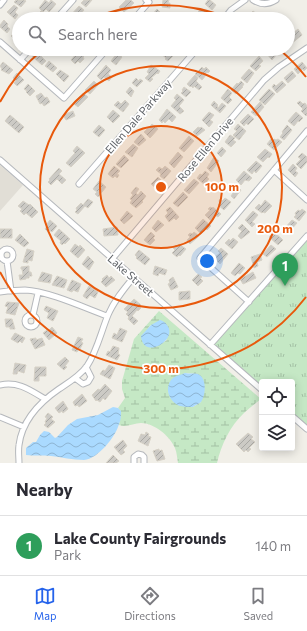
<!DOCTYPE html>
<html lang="en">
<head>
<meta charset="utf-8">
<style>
	body { margin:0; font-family:Commissioner,sans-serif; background:#f7f7f7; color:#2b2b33 }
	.controls { position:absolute; right:12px; bottom:12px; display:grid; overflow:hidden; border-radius:4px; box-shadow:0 2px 10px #0003 }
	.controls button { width:36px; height:36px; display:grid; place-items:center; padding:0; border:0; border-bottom:1px solid #e1e1e2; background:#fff; color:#2b2b33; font:20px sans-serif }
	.you { position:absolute; left:207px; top:261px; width:14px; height:14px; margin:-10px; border:3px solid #fff; border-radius:50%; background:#1a73e8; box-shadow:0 0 0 6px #1a73e833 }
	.badge { display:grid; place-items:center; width:26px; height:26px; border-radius:50%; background:#2563eb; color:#fff; font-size:13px; font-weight:700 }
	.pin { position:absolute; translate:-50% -33px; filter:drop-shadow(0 1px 2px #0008) }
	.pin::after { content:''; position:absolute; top:21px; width:14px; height:12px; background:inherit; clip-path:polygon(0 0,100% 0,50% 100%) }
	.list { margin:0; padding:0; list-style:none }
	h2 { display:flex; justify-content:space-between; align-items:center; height:52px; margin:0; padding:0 16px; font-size:17px }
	h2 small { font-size:13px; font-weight:400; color:#7c7c81 }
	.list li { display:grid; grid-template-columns:26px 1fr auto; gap:12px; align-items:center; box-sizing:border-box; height:60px; padding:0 16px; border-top:1px solid #e1e1e2 }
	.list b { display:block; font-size:15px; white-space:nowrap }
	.list p { margin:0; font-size:13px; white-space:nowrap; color:#7c7c81 }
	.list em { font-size:13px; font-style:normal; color:#7c7c81 }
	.icon { flex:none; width:22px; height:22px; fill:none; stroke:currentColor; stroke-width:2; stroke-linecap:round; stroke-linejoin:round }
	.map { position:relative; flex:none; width:307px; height:463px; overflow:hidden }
	.search { position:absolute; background:#fff; box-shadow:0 2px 10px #0003; left:12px; right:12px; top:12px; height:44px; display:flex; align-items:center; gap:10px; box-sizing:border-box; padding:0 14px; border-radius:22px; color:#7c7c81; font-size:15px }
	.sheet { height:112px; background:#fff }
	nav { display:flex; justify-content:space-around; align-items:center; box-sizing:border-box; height:56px; border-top:1px solid #e1e1e2; background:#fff; font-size:11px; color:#7c7c81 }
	nav a { display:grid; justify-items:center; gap:2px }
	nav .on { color:#2563eb }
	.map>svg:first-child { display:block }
	.education { fill:#e1ded6 }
	.grass { fill:url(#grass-tufts) }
	.wetland { fill:url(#wetland-marsh); fill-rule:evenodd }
	.water { fill:url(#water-waves) }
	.building { fill:url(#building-hatch); stroke:#d6d1c6 }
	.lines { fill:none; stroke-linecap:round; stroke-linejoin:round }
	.minor-casing { stroke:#b5b8bc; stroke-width:7 }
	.minor { stroke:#fff; stroke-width:5 }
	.ring { fill:none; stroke:#e8590c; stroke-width:2 }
	.labels { text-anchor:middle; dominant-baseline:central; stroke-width:3.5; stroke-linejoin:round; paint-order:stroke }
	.street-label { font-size:11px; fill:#5f6368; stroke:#fff }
	.centre { fill:#e8590c; stroke:#fff; stroke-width:2 }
	.ring-label { font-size:12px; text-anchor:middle; font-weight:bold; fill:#e8590c; stroke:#fff; stroke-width:3.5; stroke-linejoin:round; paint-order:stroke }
</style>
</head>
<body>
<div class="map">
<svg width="307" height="463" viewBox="0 0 307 463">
	<defs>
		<pattern id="grass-tufts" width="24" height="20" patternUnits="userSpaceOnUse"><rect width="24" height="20" fill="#c5e8c5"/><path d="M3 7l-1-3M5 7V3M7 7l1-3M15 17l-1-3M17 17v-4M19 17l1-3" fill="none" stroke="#a3c0a4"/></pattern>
		<pattern id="wetland-marsh" width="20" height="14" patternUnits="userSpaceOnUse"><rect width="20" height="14" fill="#c5e8c5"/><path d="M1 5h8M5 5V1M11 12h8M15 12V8" fill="none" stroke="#a3c0a4"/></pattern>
		<pattern id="water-waves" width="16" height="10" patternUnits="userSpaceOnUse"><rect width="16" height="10" fill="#aadaff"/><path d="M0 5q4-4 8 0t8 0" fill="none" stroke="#8eb4d2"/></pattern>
		<pattern id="building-hatch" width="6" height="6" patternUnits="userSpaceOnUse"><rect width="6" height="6" fill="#cccac5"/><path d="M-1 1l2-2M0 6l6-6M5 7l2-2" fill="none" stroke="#a9a8a4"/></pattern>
	</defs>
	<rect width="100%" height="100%" fill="#f1efe8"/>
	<path class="education" d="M0,165l23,20 -23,26z"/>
	<path class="grass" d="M307,235v194l-15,-13v-34h-30v8l-52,-45z"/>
	<path class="wetland" d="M159,311l102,88c-6,5 -12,9 -17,14 -14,13 -23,32 -27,50h-39c-1,-5 -1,-10 -3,-15 -5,-12 -21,-25 -34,-25 -7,0 -15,5 -22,2l2,-13 -3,-4 7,-10 -3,-9v-8l12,-42zM151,325l16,15 -11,7 -8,-19zM185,373l13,1 3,28 -8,5c-13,-1 -23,-3 -25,-18z"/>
	<path class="water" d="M160,320c3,1 5,2 7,5 12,15 -24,36 -26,11l10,-11z
		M185,373c4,1 10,0 13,1 9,4 8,21 3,28 -2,2 -6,3 -8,5 -4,0 -9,0 -13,-1 -10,-4 -16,-16 -9,-26 3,-4 9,-5 14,-7z
		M113,407l5,1 3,3c0,5 0,9 -2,13 -3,12 -21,35 -35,36 -11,0 -23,-3 -33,-4 -9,-1 -17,0 -25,-1v-7l7,-6h3l4,-7 4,-4 5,1 6,6 2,-1 11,-12 9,-6 21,-4z"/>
	<path class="building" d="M16,0h8l2,1 -5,6 -7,-5z
		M45,0l4,3 2,-3 5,4 -7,8 -3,-3 -3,3 -4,-4z
		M84,0h8l-6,7 -5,-4z
		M126,0h5l3,3 -10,9 -5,-5z
		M163,0h6l-1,3h2v5l-8,-1z
		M208,0h2l6,5 -4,5 -7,-6z
		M14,5l4,3 -3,4 3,3 -3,4 -8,-7z
		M79,6l5,4 -8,9h-2l-4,-3z
		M157,9l6,6 -4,4h-9l4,-4 -1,-1z
		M202,9l8,6 -4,4 -8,-7z
		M41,11l4,4 -3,4h-6l-1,-1z
		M253,11l4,3 -3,5h-6l-1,-1z
		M4,20l4,4 -1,2 3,3 -3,4 -7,-6v-2z
		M298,29l4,6 -11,9 -3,-5v-2z
		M14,33l3,3 2,-3v8l-1,2 -7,-7z
		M161,49l2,1 2,-1 8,7 -5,5 -3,-2 1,-1 -7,-6z
		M274,49l3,5 -5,6 -5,-6z
		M36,51l10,10 -4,4 -10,-9z
		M77,53l3,3 1,-2 3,2 -1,1 1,2 -4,4 -2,-2 -3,3 -4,-4z
		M117,53l5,4 -6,8 -5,-4z
		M259,56l4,5 -4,4 2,1 -5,5 -6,-5z
		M49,61l8,7 -4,4 -8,-6z
		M3,62l10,8 -4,4 -8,-4 1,-1 -2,-3z
		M302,62l5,6 -3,3 -1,-2 -5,5 -4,-5z
		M106,65l5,5 -3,4 4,3 -3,4 -5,-4 -3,3 -4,-4z
		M151,65l9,6 -2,3 -1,-1 -6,5 2,1 -3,3 -5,-4 4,-4 -2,-2z
		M202,67l2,2 2,-2 4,4 -2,2 -1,-1 -2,2 1,1 -4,5 -7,-6z
		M249,69l5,4 -7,10 -6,-5z
		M60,70l9,6 -5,6 -8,-8z
		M292,71l4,5 -8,7 -4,-5z
		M17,73l7,7 -7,6 -3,-3 2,-2 -3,-3z
		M195,75l3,3 -2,3 6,6 -3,3 -5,-4 -1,2 -2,-2 -1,1 -3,-3z
		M136,78l3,3 1,-2 3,2 -6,6 -5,-4z
		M94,81l4,4 -8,9 -5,-4z
		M241,81l3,3 -2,3h1l-7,7 -5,-4 6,-7 1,1z
		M282,81l4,4 -9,8 -5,-6 2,-3 2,2z
		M28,84l7,7 -5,5 -4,-4 1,-1 -3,-2z
		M130,87l4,4 -3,6 -5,-5z
		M184,87l7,5 -5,5 -5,-4 2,-2 -1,-1z
		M228,89l4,4 -3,4 3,3 -4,4 -7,-6z
		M269,89l6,5 -10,11 -6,-5z
		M41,93l4,5 2,-1 3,5 -6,4 -2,-3 -2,1 -4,-8z
		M83,93l5,4 -10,10 -5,-4z
		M177,94l7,6 -5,6 5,5 -4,3 -9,-8 5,-6 -2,-2z
		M125,100l4,4 -6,8 -9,-7 4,-4 3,3z
		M214,101l4,4 -1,1 1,2 4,-5 4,3 -6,7 -9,-8z
		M300,101l3,3 2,-1 2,3v9l-1,1 -5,-5 2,-2 -6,-6z
		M260,102l4,5 -8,9 -5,-4z
		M167,109l9,8 -4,5 -3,-3 -4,4 -2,-2 -1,2 -3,-3z
		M113,110l7,6 -7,7 -6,-6z
		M73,111l2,5 -9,4 -3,-5z
		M209,112l5,3 -4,5 3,2 -4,5 -7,-7z
		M296,112l7,6 -4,4 -1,-1 -4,5 -6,-5z
		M248,114l6,5 -6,6 -2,-2 -2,3 -4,-4z
		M10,115l14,12 -5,6 -14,-12z
		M152,124l6,5 -8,9 -6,-6z
		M238,124l8,7 -7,9 -6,-5 4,-4 -3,-2z
		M99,125l6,5 -6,7 -6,-5z
		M287,125l5,5 -8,10 -4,-3 3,-4 -1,-1z
		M198,127l2,1 1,-1 4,3 -8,6 -4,-4z
		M141,134l5,6 -7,6 -5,-4z
		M230,135l5,3 -2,2 3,2 -5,5 -6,-5z
		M189,136l5,5 -10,11 -5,-4z
		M271,139l1,2 2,-2 2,1 2,-1 4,3 -8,8 -7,-6z
		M133,144l5,4 -6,9 -7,-5z
		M77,146l8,7 -14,14 -5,-4 9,-10 -2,-2z
		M222,147l4,4 -5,6 -4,-4z
		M265,149l7,5 -3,4 -1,-1 -5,5 -6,-5z
		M178,152l5,5 -9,11 -5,-5z
		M302,153l5,4v5l-6,7 -5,-5 5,-5 -3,-2z
		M124,155l5,5 -8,8 -5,-4z
		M214,157l5,4 -8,11 -4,-4z
		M256,161l6,5 -6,7 -2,-2 -2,3 -5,-4z
		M293,164l4,4 -2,3 3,2 -3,4 -7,-7z
		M114,166l6,5 -3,3 2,1 -2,3 -2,-2 -2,2 -5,-4z
		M165,166l6,5 -7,8 -4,-3 1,-2 -5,-4 3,-3 3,2z
		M59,168l3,3 -3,3 7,6 -4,4 -5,-5 -6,6 -3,-3 2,-2 -1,-1z
		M205,171l4,3 -2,3 2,2 -2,2 2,1 -3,4 -9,-8 3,-4 2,1z
		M244,171l8,7 -3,3 -4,-1 -4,5 -5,-5z
		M158,177l4,4 -3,2 2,2 -4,4 -6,-5z
		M194,179l5,4 -10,11 -5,-4z
		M99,181l7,6 -8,10 -3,-3 2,-2 -4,-3z
		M236,185l5,5 -7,9 -3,-3 2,-3 -2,-2z
		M136,187l3,2 -3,4 2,2 3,-4 5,5 -4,5 1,1 -7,6 -6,-5 2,-3 -2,-1 3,-4 -2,-2z
		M183,192l5,5 -10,10 -5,-4z
		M225,198l6,4 -7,8 -6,-5 2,-2 -1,-2 1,-2 2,2z
		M88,199l5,3 -5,6 -3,-2 -7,8 -3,-2 2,-2 -1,-2 5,-5 2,2z
		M265,200l7,6 -7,7 -2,-1 -1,1 -7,-5 4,-4 2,2z
		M23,201l6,4 1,-1 8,8 -6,6 -6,-5 -2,2 -4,-4 2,-2 -4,-3z
		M170,207l9,10 -3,3 -2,-2 -5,4 -4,-6 3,-3 -2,-3z
		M210,207l2,1 1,-1 8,7 -3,3 -3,-2 -4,6 -6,-6 5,-5 -2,-1z
		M302,209l4,3 -7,9 -5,-4 2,-2 -1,-2 3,-3 2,1z
		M127,211l6,5 -9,8 -4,-4z
		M253,211l5,4 -6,7 3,2 -3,3 -7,-7z
		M203,219l8,7 -4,4 -1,-1 -5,5 -6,-6z
		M50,220l7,6 -5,6 -3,-2 -1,2 -3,-3 3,-4 -1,-1z
		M158,220l6,5 -8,7 -4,-4z
		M292,220l5,3 -9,10 -4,-4z
		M242,224l8,8 -9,7 -3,-3 4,-5 -4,-3z
		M117,227l1,8 -14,1 -1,-7z
		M0,229h12v9h-12z
		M59,229l11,10 -5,5 -1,-1 -2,2 -2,-2 1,-2 -7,-6z
		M151,232l4,4 -2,2 2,2 -5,5 -6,-5z
		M194,232l5,4 -9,8 -3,-4 3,-3 -2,-2 2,-2 2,1z
		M274,232l9,8 -5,5 -9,-8z
		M20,234l9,9 -5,4 -9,-7z
		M233,238l5,4 -6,7 -7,-6 4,-4 1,2z
		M75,244l4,3 1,-2 5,5 -7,8 -8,-7z
		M179,244l7,5 -6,7 -1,-1 -2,2 -5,-4 3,-3 -2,-2 3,-3 1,1z
		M271,245l5,4 -9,8 -4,-3z
		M221,248l7,6 -8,10 -6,-6 6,-5 -2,-2z
		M27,249l7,2 -2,10 -4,-1v3l-5,-1z
		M139,250l11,9 -5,6 -9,-7 1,-1 -2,-2z
		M260,254l2,6 -5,2 1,4 -4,2 -3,-11z
		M88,256l6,6 -5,8 -7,-6z
		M239,263l6,5 -5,6 -2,-1 -3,3 -4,-3z
		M29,266v6h2l1,4h-3v2h-3v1l-6,1 -1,-5h4l-1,-6h-1v-2z
		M155,266l12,4 -2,5 -6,-2 -1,3 -5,-2z
		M42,272l10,3 -2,8 -12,-2z
		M253,272l3,6 -13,6 -3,-5z
		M198,274l4,3 -2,1 3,3 -5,5 -6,-6z
		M107,275l2,3 2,-2 4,4 -9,7 -5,-5 2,-2 -1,-1z
		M57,276l10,4 -3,8 -12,-3z
		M173,277l5,10 -7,3 -3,-6 2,-1 -1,-3z
		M72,280l9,4 -3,8 -5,-2 -1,2 -5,-2z
		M89,286l9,6 -3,6 -5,-3 -3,4 -4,-3z
		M190,291v8l-11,1v-8z
		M134,299l7,6 -2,2 2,1 -3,3 -1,-1 -5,6 6,5 -4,4 -6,-6 1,-2 -3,-3 2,-2 -4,-3z
		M7,302l12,1 -4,12 -9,-2 2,-6 -3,-1z
		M46,306l12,5 -5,10 -6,-3 2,-5 -5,-3z
		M5,319h7l3,10h-5v-2h-4z
		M52,327l5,6 -8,7 -6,-7 4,-3 1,1z
		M120,328l7,3 -5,11 -10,-4 2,-5 3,2z
		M15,333l10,5 -3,5 -2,-2 -2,2 -7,-4z
		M78,337l5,2 -2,3 2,1 -3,6 -1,-1 -2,4 -5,-2z
		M36,338v2l6,-2 3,7 -10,4 -5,-10z
		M113,346l6,2 -1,6 2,1 -3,5 -11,-5 2,-4 2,1z
		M65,357l4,4 -4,5 2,1 -3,3 -7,-6z
		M15,363l11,2 -2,8 -6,-2 -1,3h-4z
		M109,365l6,3 -5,11 -10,-5 3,-4 2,1z
		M35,367h11v9h-7v5h-5z
		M105,384l7,7 -7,9 -2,-2 -3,4 -3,-2 -1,1 -4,-6 6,-6 2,1z
		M82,394l5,7 -8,6 -1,-2 -3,1 -2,-4z
		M63,401l5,8 -5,4 -1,-2 -3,2 -4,-5z
		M48,413l5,4 -2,2 4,3 -7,6 -4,-3 2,-2 -1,-1 2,-4 -2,-1z
		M146,432l3,2 -1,2 3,1 -3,9 -10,-5 3,-7 4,1z
		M248,433l5,4 -2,2 4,3 -6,6 2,1 -3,3 -2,-2 -2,2 -8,-8z
		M123,440l4,6 -4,4 2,2 -4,3 -7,-8z
		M159,449v2l3,-1 3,9 -8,2 -4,-10z
		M113,455l6,6 -3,2h-10z"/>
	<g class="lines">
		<defs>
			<path id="minor" d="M253,0c8,5 15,5 23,0
				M0,5l4,-5
				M56,19l17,-19
				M134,19l15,-17 -3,-2
				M224,19l7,-9 14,-10
				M0,42l64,56 43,-49
				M20,60l10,-11
				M0,160l262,230
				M274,170l33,30
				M79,184l118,-135
				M1 255a6 6 0 1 1 12 0a6 6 0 1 1-12 0Z
				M112,259l152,-179 15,-13 28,-19
				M7,261l4,30
				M0,292c8,-1 16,-2 25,-2 23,1 60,18 82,26
				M249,302l-49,-44 107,-127
				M25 321a6 6 0 1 1 12 0a6 6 0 1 1-12 0Z
				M33,315l5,-22
				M210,345l97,-109
				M75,378l8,6 5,-2 3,-5 -5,-10
				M0,385c18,-4 30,5 45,14
				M292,416l15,13
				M0,417l24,10
				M19,463c0,-6 -1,-12 0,-18 3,-24 21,-43 40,-56 9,-6 21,-13 28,-23 10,-15 14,-34 21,-51 6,-14 15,-25 25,-37
				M134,463v-6l4,-3 4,1 2,2v6"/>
		</defs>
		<use href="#minor" class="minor-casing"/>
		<use href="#minor" class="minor"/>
	</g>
	<circle cx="161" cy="187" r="61" fill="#e8590c" fill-opacity=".12"/>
	<g class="ring">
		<circle cx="161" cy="187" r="61"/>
		<circle cx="161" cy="187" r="121"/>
		<path d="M306 297A182 182 0 0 1 0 272M0 102A182 182 0 0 1 42 50M91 19A182 182 0 0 1 231 19M280 50A182 182 0 0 1 306 77"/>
	</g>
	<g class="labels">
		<g class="street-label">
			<text transform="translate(138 116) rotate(-49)">Ellen Dale Parkway</text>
			<text transform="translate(205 149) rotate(-50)">Rose Ellen Drive</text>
			<text transform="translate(131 275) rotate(41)">Lake Street</text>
		</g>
	</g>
	<circle cx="161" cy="187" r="6" class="centre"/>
	<g class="ring-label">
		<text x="222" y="191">100 m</text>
		<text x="275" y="233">200 m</text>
		<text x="161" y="373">300 m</text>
	</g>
</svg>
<div class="controls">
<button><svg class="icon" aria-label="locate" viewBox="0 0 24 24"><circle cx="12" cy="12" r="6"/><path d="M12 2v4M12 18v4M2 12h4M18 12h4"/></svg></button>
<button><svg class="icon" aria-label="layers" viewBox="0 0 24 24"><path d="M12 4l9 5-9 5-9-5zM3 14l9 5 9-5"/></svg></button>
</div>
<div class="you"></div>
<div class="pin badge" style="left:285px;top:286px;background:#2e9e5b">1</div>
<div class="search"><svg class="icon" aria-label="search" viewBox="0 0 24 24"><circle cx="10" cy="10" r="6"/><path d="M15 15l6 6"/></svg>Search here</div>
</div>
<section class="sheet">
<h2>Nearby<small></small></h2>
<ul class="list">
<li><span class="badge" style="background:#2e9e5b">1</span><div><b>Lake County Fairgrounds</b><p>Park</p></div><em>140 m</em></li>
</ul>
</section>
<nav>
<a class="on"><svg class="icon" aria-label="map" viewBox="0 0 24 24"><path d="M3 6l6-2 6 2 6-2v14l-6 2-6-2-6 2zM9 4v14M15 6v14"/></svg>Map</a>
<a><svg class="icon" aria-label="directions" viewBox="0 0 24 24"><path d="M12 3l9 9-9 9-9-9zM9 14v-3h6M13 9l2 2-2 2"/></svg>Directions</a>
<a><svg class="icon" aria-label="saved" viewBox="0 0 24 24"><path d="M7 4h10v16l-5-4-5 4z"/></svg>Saved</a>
</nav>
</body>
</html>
